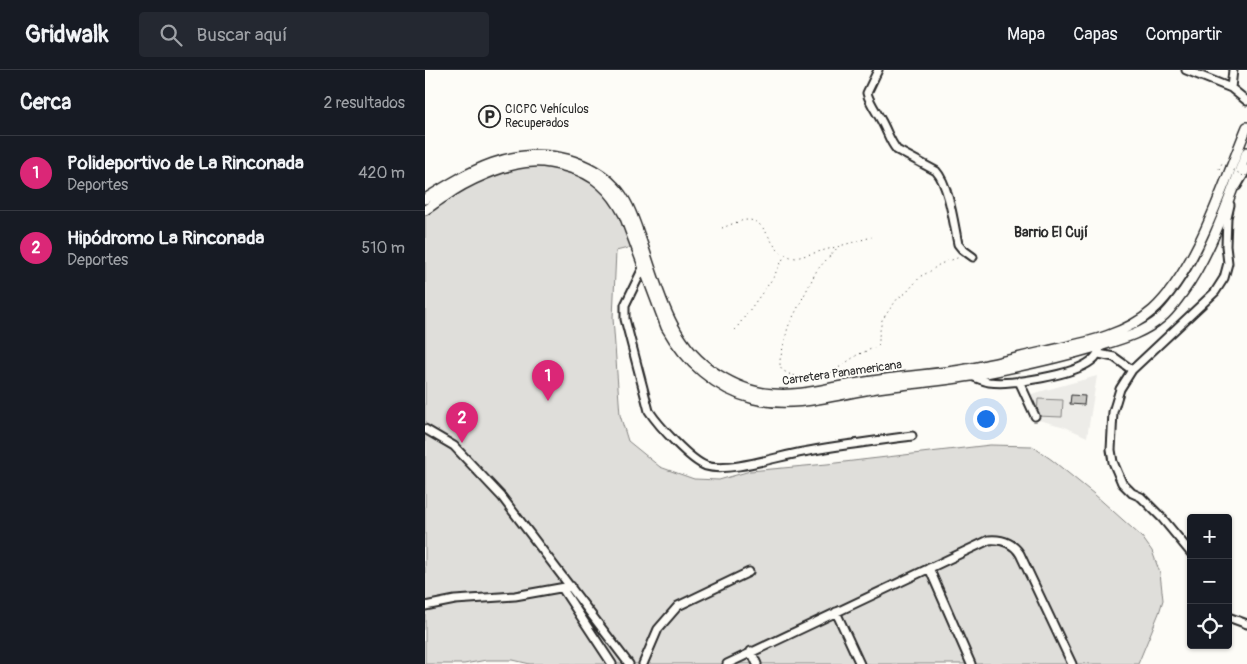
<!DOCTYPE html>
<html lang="es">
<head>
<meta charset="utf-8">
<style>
	body { margin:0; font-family:Pangolin,sans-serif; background:#242831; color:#f1f3f6 }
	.controls { position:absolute; right:15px; bottom:15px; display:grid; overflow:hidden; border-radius:5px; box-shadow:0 1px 4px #0004 }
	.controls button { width:45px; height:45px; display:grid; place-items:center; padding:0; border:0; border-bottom:1px solid #363941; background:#171b24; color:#f1f3f6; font:25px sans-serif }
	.you { position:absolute; left:560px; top:348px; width:18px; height:18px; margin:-12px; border:4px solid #fff; border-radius:50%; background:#1a73e8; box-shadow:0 0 0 8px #1a73e833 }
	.badge { display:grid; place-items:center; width:32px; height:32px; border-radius:50%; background:#db2777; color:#fff; font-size:16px; font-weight:700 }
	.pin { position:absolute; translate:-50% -41px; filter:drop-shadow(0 1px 2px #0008) }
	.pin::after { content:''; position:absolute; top:26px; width:18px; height:15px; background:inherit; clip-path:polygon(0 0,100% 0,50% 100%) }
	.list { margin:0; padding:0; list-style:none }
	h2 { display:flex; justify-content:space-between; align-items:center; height:65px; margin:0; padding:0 20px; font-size:21px }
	h2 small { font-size:16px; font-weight:400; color:#9ea1a6 }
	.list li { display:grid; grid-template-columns:32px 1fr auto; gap:15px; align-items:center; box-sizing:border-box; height:75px; padding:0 20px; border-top:1px solid #363941 }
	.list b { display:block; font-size:19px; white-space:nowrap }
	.list p { margin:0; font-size:16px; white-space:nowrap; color:#9ea1a6 }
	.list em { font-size:16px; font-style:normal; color:#9ea1a6 }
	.icon { flex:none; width:28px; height:28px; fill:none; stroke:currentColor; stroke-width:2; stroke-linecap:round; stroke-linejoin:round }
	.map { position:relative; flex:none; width:822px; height:594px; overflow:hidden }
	header { display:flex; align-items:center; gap:30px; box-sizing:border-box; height:70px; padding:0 25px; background:#171b24; border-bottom:1px solid #363941 }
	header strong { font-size:24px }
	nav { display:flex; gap:28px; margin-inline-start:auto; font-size:18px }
	.search { width:350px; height:45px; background:#242831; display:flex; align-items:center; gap:12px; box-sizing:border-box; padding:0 18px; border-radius:5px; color:#9ea1a6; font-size:19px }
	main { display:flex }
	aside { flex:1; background:#171b24 }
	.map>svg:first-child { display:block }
	.built { fill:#edece8 }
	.green { fill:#dfdeda; stroke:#858482 }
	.building { fill:#c9c8c4; stroke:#2b2b2b }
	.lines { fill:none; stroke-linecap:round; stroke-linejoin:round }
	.minor-casing { stroke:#2b2b2b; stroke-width:11 }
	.major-casing { stroke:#2b2b2b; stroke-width:12 }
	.path { stroke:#2b2b2b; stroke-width:1; stroke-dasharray:1 4; stroke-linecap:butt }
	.minor { stroke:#fdfcf7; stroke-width:7 }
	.major { stroke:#fdfcf7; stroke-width:9 }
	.path-bridge { stroke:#2b2b2b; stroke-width:1; stroke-dasharray:1 4; stroke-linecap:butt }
	.labels { text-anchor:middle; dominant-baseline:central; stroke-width:4; stroke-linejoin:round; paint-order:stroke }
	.poi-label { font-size:12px; fill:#2b2b2b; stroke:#fdfcf7; text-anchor:start }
	.street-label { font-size:12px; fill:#2b2b2b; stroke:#fdfcf7 }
	.neighbourhood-label { font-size:14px; font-weight:bold; fill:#2b2b2b; stroke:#fdfcf7 }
</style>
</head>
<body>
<header>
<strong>Gridwalk</strong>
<div class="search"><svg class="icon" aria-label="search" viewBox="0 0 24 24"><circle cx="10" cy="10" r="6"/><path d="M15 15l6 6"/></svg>Buscar aquí</div>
<nav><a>Mapa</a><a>Capas</a><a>Compartir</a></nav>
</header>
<main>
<aside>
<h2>Cerca<small>2 resultados</small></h2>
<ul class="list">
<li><span class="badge">1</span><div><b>Polideportivo de La Rinconada</b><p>Deportes</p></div><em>420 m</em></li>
<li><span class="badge">2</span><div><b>Hipódromo La Rinconada</b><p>Deportes</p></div><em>510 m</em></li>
</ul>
</aside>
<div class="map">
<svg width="822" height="594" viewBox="0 0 822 594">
	<rect width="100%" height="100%" fill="#fdfcf7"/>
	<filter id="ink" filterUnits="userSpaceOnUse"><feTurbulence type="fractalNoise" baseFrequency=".02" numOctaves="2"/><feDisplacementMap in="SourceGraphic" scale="10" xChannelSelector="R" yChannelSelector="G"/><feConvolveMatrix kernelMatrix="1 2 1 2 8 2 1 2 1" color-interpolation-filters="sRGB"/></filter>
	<g filter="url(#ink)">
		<path class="built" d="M672,306l-10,61 -22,-10 -34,-9 -7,-22z"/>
		<path class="green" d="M132,94l53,27 26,55 -20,5 -3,67 7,97 8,26 32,26 34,12 25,1 31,-9 77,-7 163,-19 42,1 20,14 42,34 48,43 10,14 8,22 3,27 -4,13 -21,51h-608l-17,-4h-26l-23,4h-39v-454l78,-42z
			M613,329l25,1 -1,17 -25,-1z"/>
		<path class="building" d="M646,325l14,1 -1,9 -14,-1z"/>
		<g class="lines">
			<defs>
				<path id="minor" d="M453,0l-11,23c3,11 10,19 15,29 5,9 8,20 15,28l39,21c13,14 18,54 22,73l4,5 11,8
					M761,0l45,18 16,13
					M806,18l2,-18
					M812,116l10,-17
					M218,198l-18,37v14l24,92c10,15 41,49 57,55 23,7 73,-10 97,-14 37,-7 73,-11 109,-16
					M674,284l15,3 18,13
					M546,306c6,2 12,5 18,6 23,3 84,-7 102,-21 6,-4 8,-9 10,-16
					M594,311l16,35
					M0,359l29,17 48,51 127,167
					M766,483l-29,-35 -21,-21 -9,-4 -10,-10 -9,-21 -2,-12 2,-38 7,-23 12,-19 83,-78 9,-14 4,-15 -2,-17 1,-28 3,-13
					M504,498l42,96
					M137,518l50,76
					M0,536l30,-6 60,-4 56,-10
					M411,542l24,52
					M803,547l19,7
					M326,581l6,13
					M218,594l15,-35 20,-23 71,-34
					M302,594l262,-124c13,-1 24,3 31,14l52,110"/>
				<path id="major" d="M0,129c45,-28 88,-54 142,-40 17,5 35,14 47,27 13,13 19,31 25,48 18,49 29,111 78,140 16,10 36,19 56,20 22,2 43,-3 64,-7 16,-3 33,-6 49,-8 27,-4 54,-5 81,-10 27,-5 53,-12 80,-18 36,-8 77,-15 106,-41 44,-40 71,-128 94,-183
					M0,140c7,-4 12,-9 19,-13 22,-16 61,-34 89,-35 11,-1 23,2 34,5 27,7 44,23 57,48l42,112c19,34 49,62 88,72 41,10 83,-5 123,-11 31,-4 63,-7 94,-12 42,-8 84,-17 125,-29 22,-7 47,-13 65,-29 9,-7 15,-17 22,-26 30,-42 45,-93 64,-140"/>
			</defs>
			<use href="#minor" class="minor-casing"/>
			<use href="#major" class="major-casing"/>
			<path class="path" d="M297,158c8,-3 18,-8 26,-8 16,0 21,21 30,30 6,5 11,7 18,8l76,-21
				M310,260l38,-52 12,-23
				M406,303l26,-18 19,-8 3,-3v-8l3,-16 16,-22 8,-5 15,-17 8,-4 11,-8 20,-7
				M389,309l-5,1 -20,-6 -7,-4 -2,-3v-7l8,-33 29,-57 22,-24"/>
			<use href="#minor" class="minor"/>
			<use href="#major" class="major"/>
			<path class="path-bridge" d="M794,99l3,-6 23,14 2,-3"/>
		</g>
	</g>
	<defs>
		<symbol id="parking-ring" viewBox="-11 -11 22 22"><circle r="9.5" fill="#fdfcf7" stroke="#2b2b2b" stroke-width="1.5"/><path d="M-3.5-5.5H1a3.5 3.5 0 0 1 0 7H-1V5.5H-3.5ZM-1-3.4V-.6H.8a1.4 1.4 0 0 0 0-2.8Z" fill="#2b2b2b"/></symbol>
	</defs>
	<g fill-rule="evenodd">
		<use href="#parking-ring" x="52" y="34" width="25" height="25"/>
	</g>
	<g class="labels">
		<g class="poi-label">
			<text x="80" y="39">CICPC Vehículos<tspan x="80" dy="14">Recuperados</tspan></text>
		</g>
		<g class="street-label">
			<text transform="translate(417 303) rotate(-8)">Carretera Panamericana</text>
		</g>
		<g class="neighbourhood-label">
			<text x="626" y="162">Barrio El Cují</text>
		</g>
	</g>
</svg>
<div class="controls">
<button>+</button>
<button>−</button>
<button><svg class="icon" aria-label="locate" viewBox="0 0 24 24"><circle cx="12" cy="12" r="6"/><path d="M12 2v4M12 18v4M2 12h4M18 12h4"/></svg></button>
</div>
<div class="you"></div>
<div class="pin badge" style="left:123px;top:331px">1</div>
<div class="pin badge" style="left:37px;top:373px">2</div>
</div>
</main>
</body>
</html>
